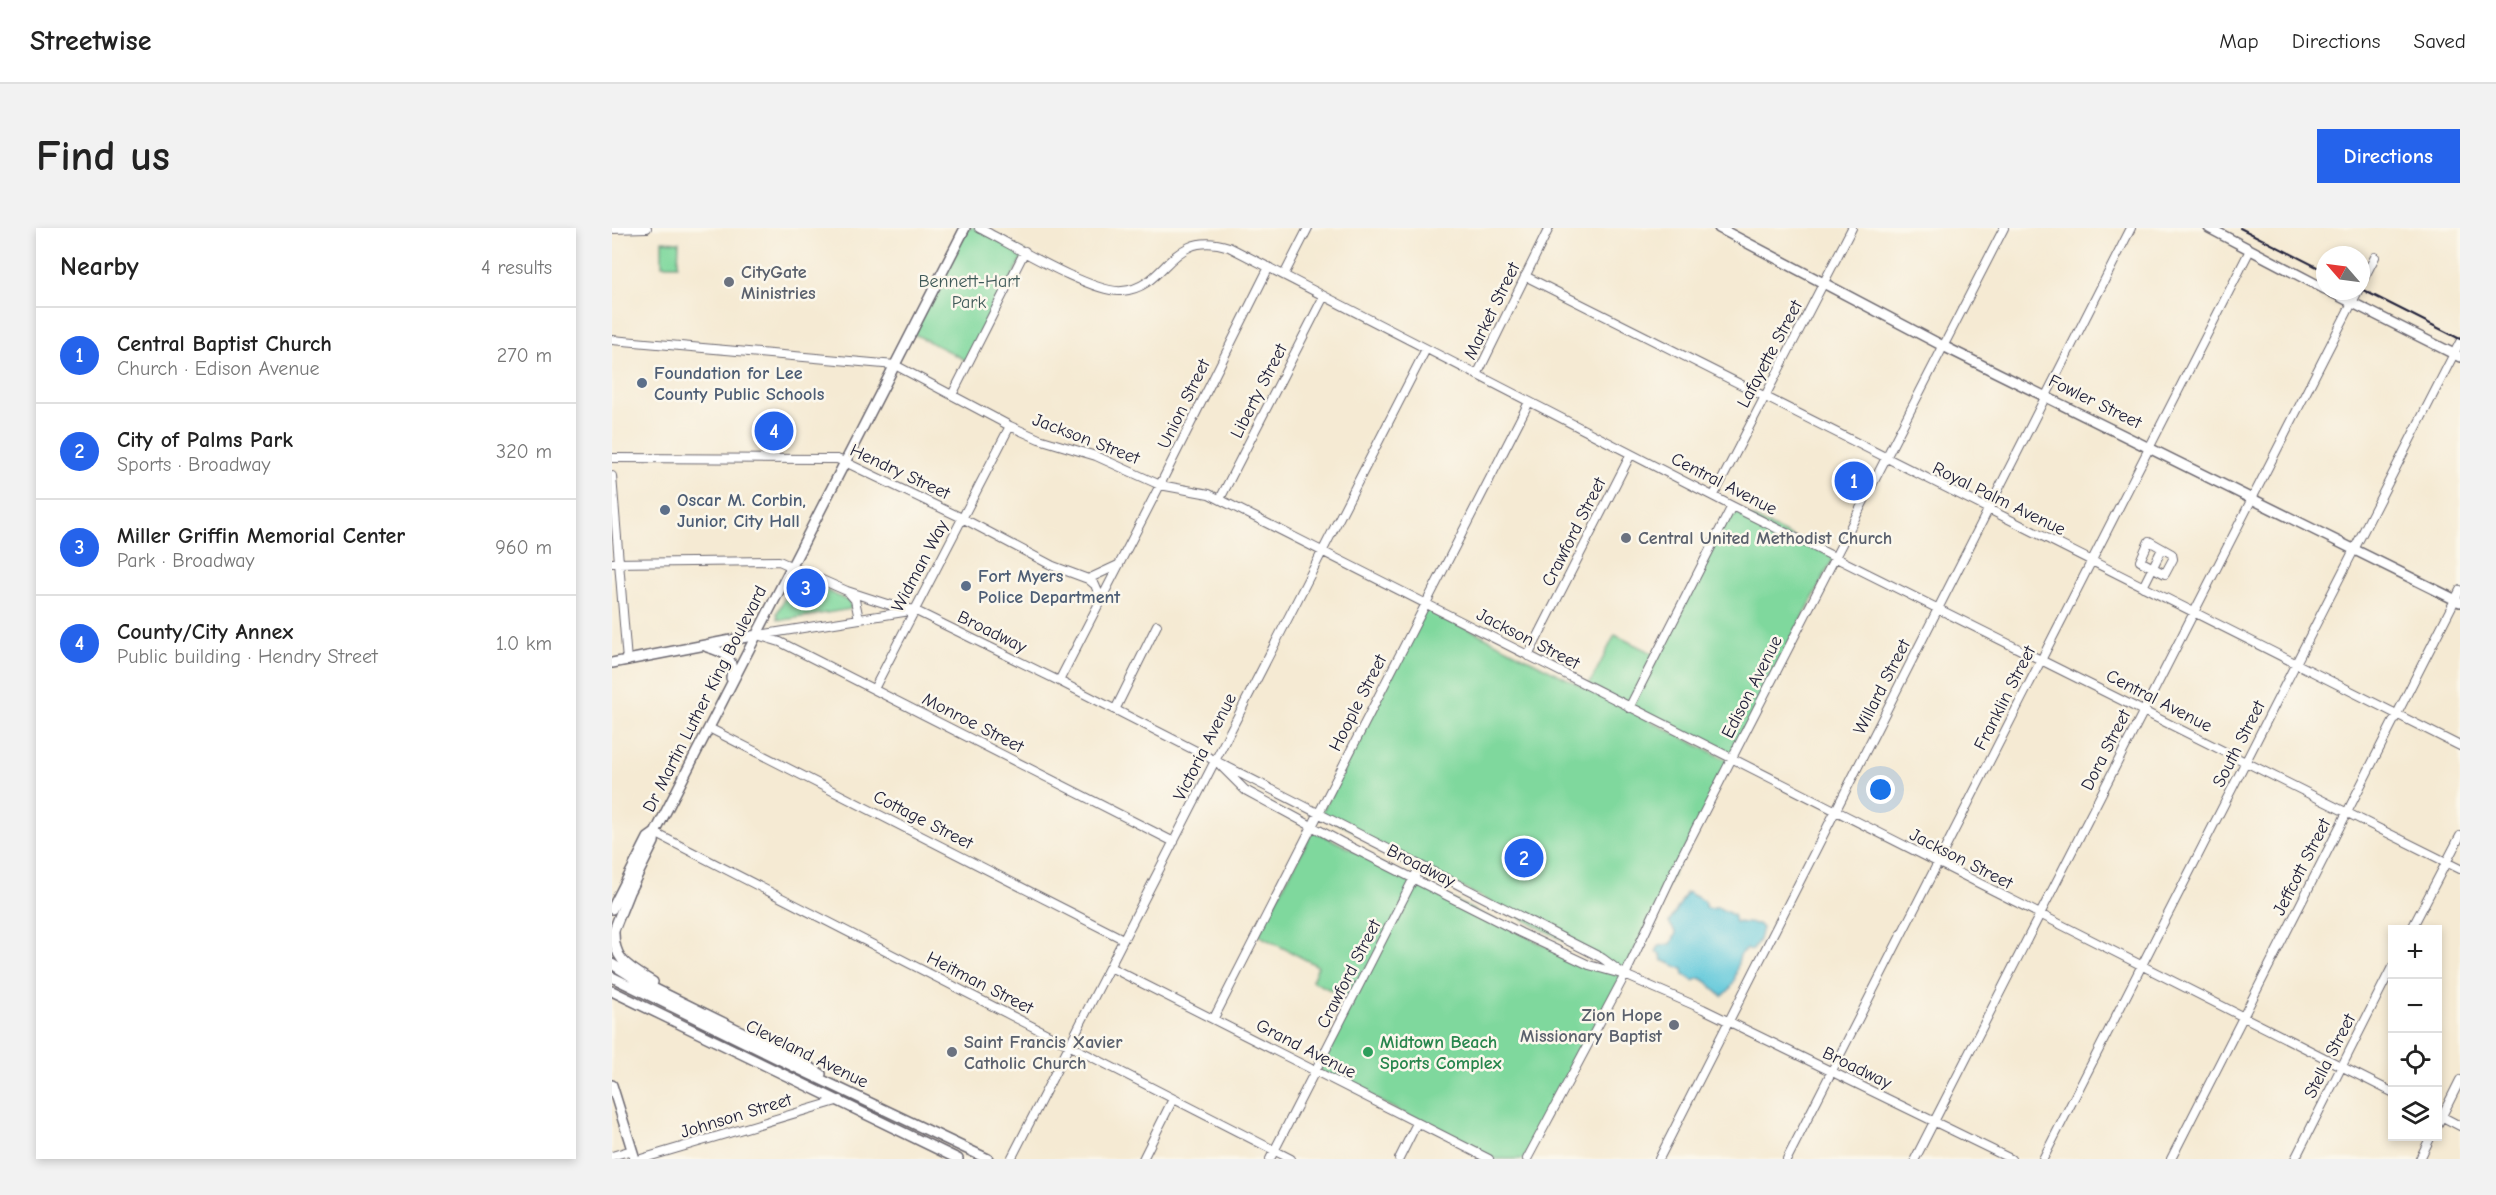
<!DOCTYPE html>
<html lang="en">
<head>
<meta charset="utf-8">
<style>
	body { margin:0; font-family:"Comic Neue",sans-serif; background:#f2f2f2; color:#222 }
	.controls { position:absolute; right:18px; bottom:18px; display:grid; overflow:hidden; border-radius:0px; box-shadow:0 3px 9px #0003 }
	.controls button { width:54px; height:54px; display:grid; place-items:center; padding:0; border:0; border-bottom:2px solid #e0e0e0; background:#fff; color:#222; font:30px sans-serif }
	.compass { position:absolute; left:1704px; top:18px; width:54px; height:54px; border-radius:50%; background:#fff; box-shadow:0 3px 9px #0003; rotate:298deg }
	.you { position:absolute; left:1269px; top:562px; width:21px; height:21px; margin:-15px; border:4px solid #fff; border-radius:50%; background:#1a73e8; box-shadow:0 0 0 9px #1a73e833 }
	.badge { display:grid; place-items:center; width:39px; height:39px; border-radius:50%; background:#2563eb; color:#fff; font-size:20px; font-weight:700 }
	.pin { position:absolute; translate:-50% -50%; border:3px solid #fff; box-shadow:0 2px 6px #0006 }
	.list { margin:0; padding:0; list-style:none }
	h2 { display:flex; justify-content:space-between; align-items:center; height:78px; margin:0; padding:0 24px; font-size:26px }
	h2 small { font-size:20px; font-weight:400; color:#767676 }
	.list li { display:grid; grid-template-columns:39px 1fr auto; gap:18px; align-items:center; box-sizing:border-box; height:96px; padding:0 24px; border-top:2px solid #e0e0e0 }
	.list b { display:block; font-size:22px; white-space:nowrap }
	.list p { margin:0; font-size:20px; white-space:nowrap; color:#767676 }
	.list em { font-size:20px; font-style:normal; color:#767676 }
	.icon { flex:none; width:33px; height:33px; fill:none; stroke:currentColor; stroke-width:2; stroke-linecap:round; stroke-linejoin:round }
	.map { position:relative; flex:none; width:1848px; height:931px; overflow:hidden; border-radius:0px }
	header { display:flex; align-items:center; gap:36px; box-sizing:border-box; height:84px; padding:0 30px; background:#fff; border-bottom:2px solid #e0e0e0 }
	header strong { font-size:28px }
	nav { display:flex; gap:33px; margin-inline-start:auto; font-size:21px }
	.intro { display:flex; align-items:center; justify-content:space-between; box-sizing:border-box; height:144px; padding:0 36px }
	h1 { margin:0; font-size:42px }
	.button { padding:15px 27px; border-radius:0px; background:#2563eb; color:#fff; font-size:21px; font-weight:700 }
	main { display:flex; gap:36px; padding:0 36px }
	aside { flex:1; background:#fff; border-radius:0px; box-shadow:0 3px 9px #0003 }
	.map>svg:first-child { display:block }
	.green { fill:#7fd89d; stroke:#507d6c; stroke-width:1.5 }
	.water { fill:#5ec8da; stroke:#40758a; stroke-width:1.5 }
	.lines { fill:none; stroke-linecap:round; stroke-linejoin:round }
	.minor-casing { stroke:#6c6870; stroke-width:10 }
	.major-casing { stroke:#6c6870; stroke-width:12 }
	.minor { stroke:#fff; stroke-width:8 }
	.major { stroke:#fff; stroke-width:9 }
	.rail { stroke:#22223b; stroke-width:2 }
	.worship-dot { fill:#6b7280; stroke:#fbf7ec; stroke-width:2 }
	.service-dot { fill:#5c6f8a; stroke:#fbf7ec; stroke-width:2 }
	.leisure-dot { fill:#2e9e5b; stroke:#fbf7ec; stroke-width:2 }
	.labels { text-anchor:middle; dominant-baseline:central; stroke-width:5; stroke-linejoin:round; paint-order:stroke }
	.worship-label { font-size:18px; font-weight:bold; fill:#5b616d; stroke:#fbf7ec; text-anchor:start }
	.park-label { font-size:18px; fill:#3e5958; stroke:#fbf7ec }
	.street-label { font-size:18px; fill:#22223b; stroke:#fbf7ec }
	.service-label { font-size:18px; font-weight:bold; fill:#4e5e75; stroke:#fbf7ec; text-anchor:start }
	.leisure-label { font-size:18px; font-weight:bold; fill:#27864d; stroke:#fbf7ec; text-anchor:start }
</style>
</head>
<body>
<header>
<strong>Streetwise</strong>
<nav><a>Map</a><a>Directions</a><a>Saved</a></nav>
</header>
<div class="intro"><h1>Find us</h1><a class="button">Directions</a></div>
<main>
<aside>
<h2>Nearby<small>4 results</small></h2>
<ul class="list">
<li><span class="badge">1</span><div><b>Central Baptist Church</b><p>Church · Edison Avenue</p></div><em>270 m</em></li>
<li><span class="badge">2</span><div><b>City of Palms Park</b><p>Sports · Broadway</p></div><em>320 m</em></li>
<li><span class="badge">3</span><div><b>Miller Griffin Memorial Center</b><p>Park · Broadway</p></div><em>960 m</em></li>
<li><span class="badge">4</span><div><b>County/City Annex</b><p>Public building · Hendry Street</p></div><em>1.0 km</em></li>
</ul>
</aside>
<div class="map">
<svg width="1848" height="931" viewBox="0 0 1848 931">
	<rect width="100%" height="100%" fill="#fbf7ec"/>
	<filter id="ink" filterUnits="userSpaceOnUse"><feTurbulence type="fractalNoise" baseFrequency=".0167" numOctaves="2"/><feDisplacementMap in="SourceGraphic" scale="12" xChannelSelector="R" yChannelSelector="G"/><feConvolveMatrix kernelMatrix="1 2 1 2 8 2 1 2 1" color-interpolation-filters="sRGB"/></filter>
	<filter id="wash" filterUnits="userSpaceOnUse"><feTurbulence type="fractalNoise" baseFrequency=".008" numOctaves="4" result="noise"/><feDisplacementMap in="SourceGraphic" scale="24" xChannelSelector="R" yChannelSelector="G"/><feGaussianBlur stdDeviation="1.35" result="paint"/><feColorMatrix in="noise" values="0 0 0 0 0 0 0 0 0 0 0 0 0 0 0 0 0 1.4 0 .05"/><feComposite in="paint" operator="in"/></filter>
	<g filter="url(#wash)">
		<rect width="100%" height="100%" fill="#f5ead3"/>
		<path class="green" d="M353,0h14l46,24 -56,110 -57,-29z
			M50,13l17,1 -1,23h-16z
			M1121,280l101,49 -103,201 -99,-51z
			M185,348l53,26 1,7 -67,11 -6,-1 -1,-6z
			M814,379l303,154 -105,211 -303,-158z
			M1003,407l39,19 -26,51 -39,-20z
			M701,602l273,136 36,10 -98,183h-31l-175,-89 35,-69 -41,-20 6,-15 -60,-31z"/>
		<path class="water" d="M1075,664l17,9 2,7 6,1 5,-2 16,8 2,7 23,2 4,4 -3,12 -6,10 -6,-1 -6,4c-7,15 -2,33 -19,43 -9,-5 -11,-14 -22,-18l-6,3 -10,-6 -1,-6 -21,-9 -1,-5 -5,-3 3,-6 12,-2 5,-11 -7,-10z"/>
	</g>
	<g filter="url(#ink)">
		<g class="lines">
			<defs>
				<path id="minor" d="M367,0c30,15 114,66 143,63 46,-3 47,-63 107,-44l503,259 728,363
					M0,1l35,-1
					M672,47l24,-47
					M913,48l935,470
					M1749,56l14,-27
					M0,112l283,25 115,61 29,13 57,17 64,29 49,9 1183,598
					M865,147l72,-147
					M340,167l73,-144
					M0,230l225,1 8,3 117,56 91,48 35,13 7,6 6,14
					M0,248l15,185
					M1102,267l138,-267
					M608,271l104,-203
					M1537,313l23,13 1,5 -8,15 -25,-13z
					M0,335l167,-2 68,30 40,13 27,6 145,71 543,277 23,17
					M476,351l30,-14
					M1531,359l19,-38
					M237,365l6,7 4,19
					M145,407l23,7 30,15 364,185
					M147,407l151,-24
					M916,428l103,-202
					M447,453l101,-196 109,-218
					M262,461l136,-263
					M1017,480l103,-202
					M503,482l42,-85
					M97,500l414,211
					M609,538l24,24 96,52 180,91 68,32 36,10 78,34 308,150
					M43,605l636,326
					M1799,702l49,-94
					M498,739l379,192
					M602,790l315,-616
					M1827,887l21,11
					M1826,896l22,-44
					M0,928l20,-6
					M29,931l199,-59
					M399,931l415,-810
					M531,931l30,-60
					M658,931l150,-293
					M787,931l18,-36
					M915,931l98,-184 50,-106 329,-641
					M1047,931l472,-931
					M1175,931l463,-909
					M1303,931l443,-868
					M1431,931l417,-817
					M1559,931l289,-569
					M1683,931l97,-192
					M1808,931l11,-23"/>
				<path id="major" d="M1107,0l224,118 517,256
					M1597,0l116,61
					M1717,63l131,66
					M95,419c20,6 27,10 24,31
					M0,435l145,-28
					M0,681l36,-71 7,-5
					M2,702c-1,31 15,37 39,52
					M0,707l17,-43 25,-50 1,-9 310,-605
					M0,736l25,16 156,77 28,17
					M0,749l189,93 187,89
					M0,763l346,168
					M0,857l23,74"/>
			</defs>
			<use href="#minor" class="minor-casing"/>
			<use href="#major" class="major-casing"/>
			<use href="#minor" class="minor"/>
			<use href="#major" class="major"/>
			<path class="rail" d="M1628,0l85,43
				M1749,61l99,50"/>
		</g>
	</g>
	<g class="worship-dot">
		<circle cx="117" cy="54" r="6"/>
		<circle cx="1014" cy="310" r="6"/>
		<circle cx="1062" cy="797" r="6"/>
		<circle cx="340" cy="824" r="6"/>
	</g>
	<g class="service-dot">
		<circle cx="30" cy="155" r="6"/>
		<circle cx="53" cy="282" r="6"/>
		<circle cx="354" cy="358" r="6"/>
	</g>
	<circle class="leisure-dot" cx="756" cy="824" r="6"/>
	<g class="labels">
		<g class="worship-label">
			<text x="129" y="44">CityGate<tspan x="129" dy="21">Ministries</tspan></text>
			<text x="1026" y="310">Central United Methodist Church</text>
			<text x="1050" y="787" text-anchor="end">Zion Hope<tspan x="1050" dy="21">Missionary Baptist</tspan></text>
			<text x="352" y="814">Saint Francis Xavier<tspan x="352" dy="21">Catholic Church</tspan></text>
		</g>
		<g class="park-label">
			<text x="357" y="53">Bennett-Hart<tspan x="357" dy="21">Park</tspan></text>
		</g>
		<g class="street-label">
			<text transform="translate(880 83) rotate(-64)">Market Street</text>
			<text transform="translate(1158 126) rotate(-62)">Lafayette Street</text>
			<text transform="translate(647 163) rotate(-63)">Liberty Street</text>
			<text transform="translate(1483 174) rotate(26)">Fowler Street</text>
			<text transform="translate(572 176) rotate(-64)">Union Street</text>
			<text transform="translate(474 211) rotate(21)">Jackson Street</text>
			<text transform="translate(288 244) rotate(25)">Hendry Street</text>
			<text transform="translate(1112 256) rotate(27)">Central Avenue</text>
			<text transform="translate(1387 271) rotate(26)">Royal Palm Avenue</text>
			<text transform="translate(962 304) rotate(-63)">Crawford Street</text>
			<text transform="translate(308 338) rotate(-62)">Widman Way</text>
			<text transform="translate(380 404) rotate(26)">Broadway</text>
			<text transform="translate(916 411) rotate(27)">Jackson Street</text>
			<text transform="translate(1140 459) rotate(-63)">Edison Avenue</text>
			<text transform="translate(1270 459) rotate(-63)">Willard Street</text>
			<text transform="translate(1393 470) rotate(-63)">Franklin Street</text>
			<text transform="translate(93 471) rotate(-63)">Dr Martin Luther King Boulevard</text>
			<text transform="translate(1547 473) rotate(27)">Central Avenue</text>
			<text transform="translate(746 475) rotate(-63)">Hoople Street</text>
			<text transform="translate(361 495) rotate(27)">Monroe Street</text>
			<text transform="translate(1627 516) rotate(-63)">South Street</text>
			<text transform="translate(593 519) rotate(-63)">Victoria Avenue</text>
			<text transform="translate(1494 522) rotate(-63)">Dora Street</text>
			<text transform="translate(311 592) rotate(27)">Cottage Street</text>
			<text transform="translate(1349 631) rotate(27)">Jackson Street</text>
			<text transform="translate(809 638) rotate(27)">Broadway</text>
			<text transform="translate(1690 639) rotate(-63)">Jeffcott Street</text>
			<text transform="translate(737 746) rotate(-63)">Crawford Street</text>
			<text transform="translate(368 755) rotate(27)">Heitman Street</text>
			<text transform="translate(694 821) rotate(27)">Grand Avenue</text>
			<text transform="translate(195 826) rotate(26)">Cleveland Avenue</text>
			<text transform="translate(1718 828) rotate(-63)">Stella Street</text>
			<text transform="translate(1245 840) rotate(26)">Broadway</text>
			<text transform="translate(124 888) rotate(-17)">Johnson Street</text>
		</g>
		<g class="service-label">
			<text x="42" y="145">Foundation for Lee<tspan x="42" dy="21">County Public Schools</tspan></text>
			<text x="65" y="272">Oscar M. Corbin,<tspan x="65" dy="21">Junior, City Hall</tspan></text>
			<text x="366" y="348">Fort Myers<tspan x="366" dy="21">Police Department</tspan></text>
		</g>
		<g class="leisure-label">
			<text x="768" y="814">Midtown Beach<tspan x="768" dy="21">Sports Complex</tspan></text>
		</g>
	</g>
</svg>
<div class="controls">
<button>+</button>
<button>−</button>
<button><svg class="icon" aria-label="locate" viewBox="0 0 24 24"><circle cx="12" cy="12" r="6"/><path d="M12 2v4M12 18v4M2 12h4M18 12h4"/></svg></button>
<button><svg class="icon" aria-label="layers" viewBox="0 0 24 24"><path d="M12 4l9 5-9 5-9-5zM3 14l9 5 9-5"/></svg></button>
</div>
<svg class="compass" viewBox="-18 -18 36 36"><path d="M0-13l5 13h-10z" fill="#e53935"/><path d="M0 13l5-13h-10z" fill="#767676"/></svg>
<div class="you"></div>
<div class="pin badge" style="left:1242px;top:253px">1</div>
<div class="pin badge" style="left:912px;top:630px">2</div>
<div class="pin badge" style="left:194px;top:360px">3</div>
<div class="pin badge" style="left:162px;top:203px">4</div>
</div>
</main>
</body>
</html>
